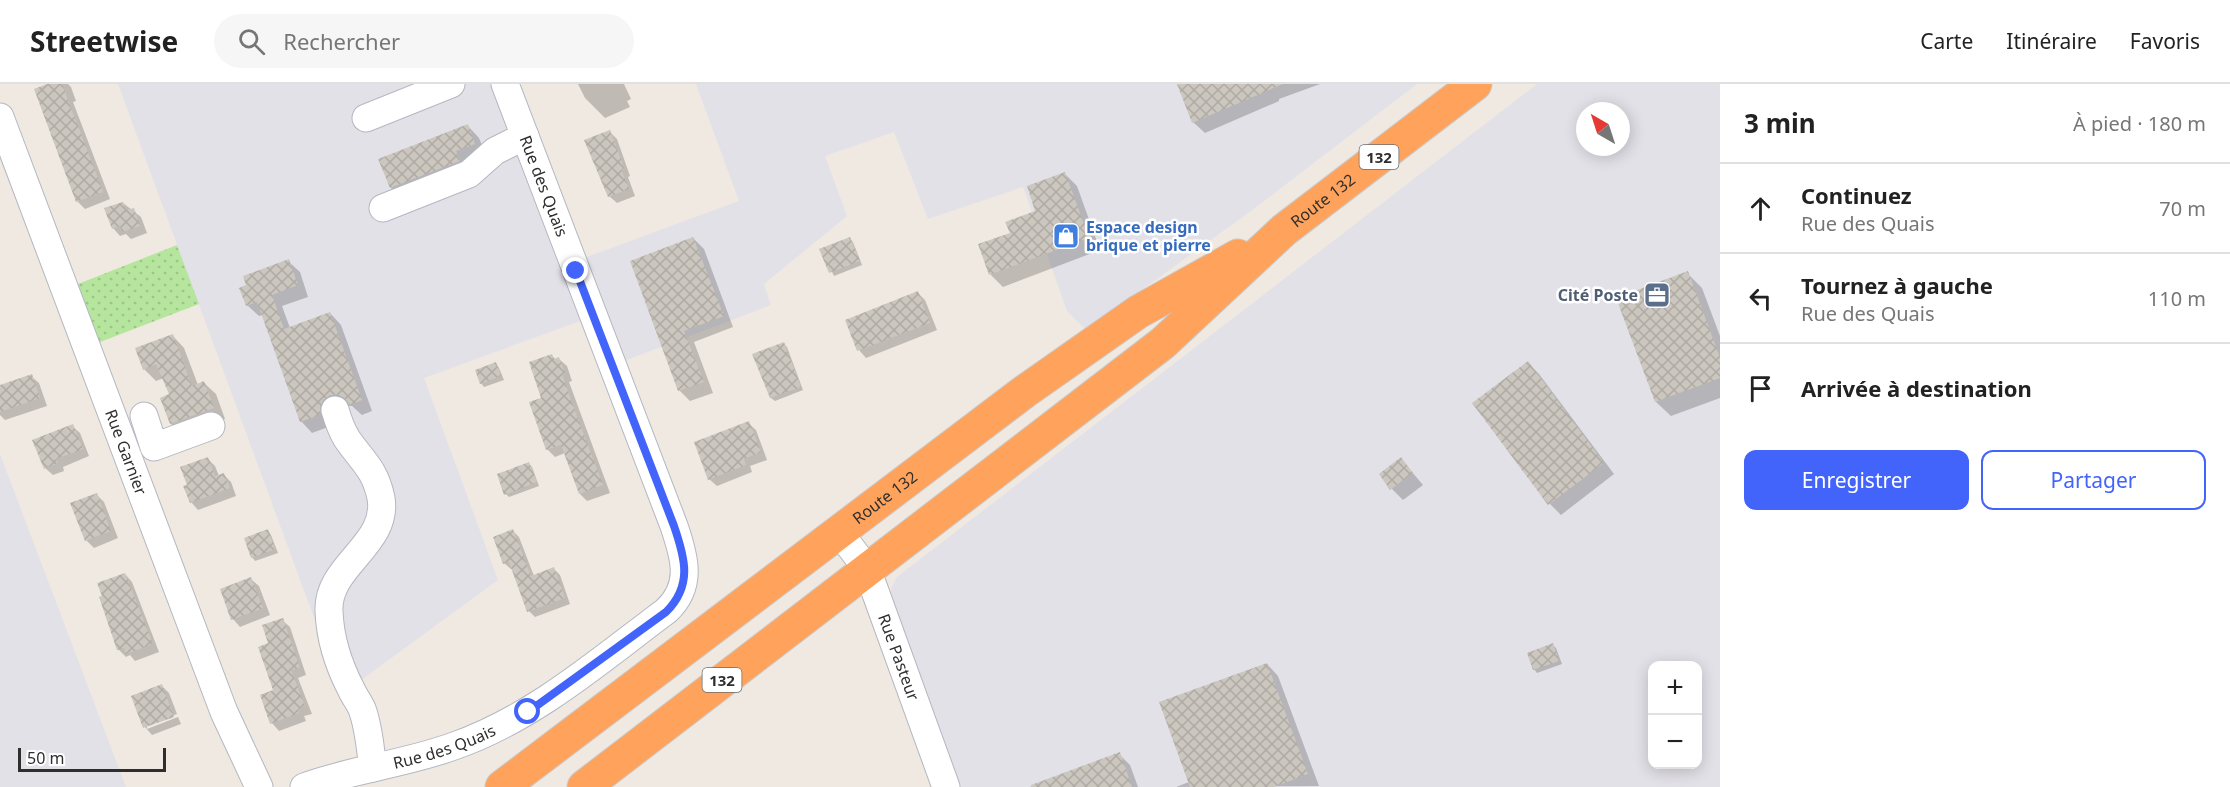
<!DOCTYPE html>
<html lang="fr">
<head>
<meta charset="utf-8">
<style>
	body { margin:0; font-family:"Noto Sans",sans-serif; background:#f6f6f6; color:#222 }
	.controls { position:absolute; right:18px; bottom:18px; display:grid; overflow:hidden; border-radius:12px; box-shadow:0 3px 15px #0003 }
	.controls button { width:54px; height:54px; display:grid; place-items:center; padding:0; border:0; border-bottom:2px solid #e0e0e0; background:#fff; color:#222; font:30px sans-serif }
	.compass { position:absolute; left:1576px; top:18px; width:54px; height:54px; border-radius:50%; background:#fff; box-shadow:0 3px 15px #0003; rotate:321deg }
	.scale { position:absolute; left:18px; bottom:15px; width:148px; box-sizing:border-box; padding-left:6px; border:3px solid #2e2e2e; border-top:0; font-size:16px; line-height:21px; white-space:nowrap; color:#2e2e2e; -webkit-text-stroke:4px #fff; paint-order:stroke }
	.stop { position:absolute; width:18px; height:18px; margin:-14px; border:4px solid #4264fb; border-radius:50%; background:#fff }
	.stop.end { background:#4264fb; border-color:#fff; box-shadow:0 2px 6px #0008 }
	.list { margin:0; padding:0; list-style:none }
	h2 { display:flex; justify-content:space-between; align-items:center; height:78px; margin:0; padding:0 24px; font-size:26px }
	h2 small { font-size:20px; font-weight:400; color:#767676 }
	.list li { display:grid; grid-template-columns:39px 1fr auto; gap:18px; align-items:center; box-sizing:border-box; height:90px; padding:0 24px; border-top:2px solid #e0e0e0 }
	.list b { display:block; font-size:22px; white-space:nowrap }
	.list p { margin:0; font-size:20px; white-space:nowrap; color:#767676 }
	.list em { font-size:20px; font-style:normal; color:#767676 }
	.actions { display:flex; gap:12px; padding:18px 24px }
	.actions a { flex:1; padding:14px 0; border:2px solid #4264fb; border-radius:12px; text-align:center; font-size:21px; color:#4264fb }
	.actions .main { background:#4264fb; color:#fff }
	.icon { flex:none; width:33px; height:33px; fill:none; stroke:currentColor; stroke-width:2; stroke-linecap:round; stroke-linejoin:round }
	.map { position:relative; flex:none; width:1720px; height:703px; overflow:hidden }
	header { display:flex; align-items:center; gap:36px; box-sizing:border-box; height:84px; padding:0 30px; background:#fff; border-bottom:2px solid #e0e0e0 }
	header strong { font-size:28px }
	nav { display:flex; gap:33px; margin-inline-start:auto; font-size:21px }
	.search { width:420px; height:54px; background:#f6f6f6; display:flex; align-items:center; gap:15px; box-sizing:border-box; padding:0 21px; border-radius:33px; color:#767676; font-size:22px }
	main { display:flex }
	aside { flex:1; background:#fff }
	.map>svg:first-child { display:block }
	.industrial { fill:#e3e1e8; fill-rule:evenodd }
	.grass { fill:url(#grass-dots) }
	.shadow { fill:#0003 }
	.building { fill:url(#building-cross-hatch) }
	.lines { fill:none; stroke-linecap:round; stroke-linejoin:round }
	.minor-casing { stroke:#b4b7c1; stroke-width:29 }
	.highway-casing { stroke:#c9c9c9; stroke-width:35 }
	.minor { stroke:#fff; stroke-width:27 }
	.highway { stroke:#ffa35c; stroke-width:33 }
	.route { stroke:#4264fb; stroke-width:8 }
	.labels { text-anchor:middle; dominant-baseline:central; stroke-width:5; stroke-linejoin:round; paint-order:stroke }
	.shield { fill:#fff; stroke:#6d6d6d; stroke-width:1.5 }
	.shield-label { font-size:15px; font-weight:bold; fill:#2e2e2e }
	.street-label { font-size:16px; fill:#2e2e2e; stroke:#fff }
	.shop-label { font-size:16px; font-weight:bold; fill:#366cbe; stroke:#fff; text-anchor:start }
	.service-label { font-size:16px; font-weight:bold; fill:#4e5e75; stroke:#fff; text-anchor:end }
</style>
</head>
<body>
<header>
<strong>Streetwise</strong>
<div class="search"><svg class="icon" aria-label="search" viewBox="0 0 24 24"><circle cx="10" cy="10" r="6"/><path d="M15 15l6 6"/></svg>Rechercher</div>
<nav><a>Carte</a><a>Itinéraire</a><a>Favoris</a></nav>
</header>
<main>
<div class="map">
<svg width="1720" height="703" viewBox="0 0 1720 703">
	<defs>
		<pattern id="grass-dots" width="8" height="8" patternUnits="userSpaceOnUse" patternTransform="scale(1.5)"><rect width="8" height="8" fill="#b6e59e"/><path d="M2 2h.1M6 6h.1" fill="none" stroke="#9dc588" stroke-width="1.8" stroke-linecap="round"/></pattern>
		<pattern id="building-cross-hatch" width="8" height="8" patternUnits="userSpaceOnUse" patternTransform="scale(1.5)"><rect width="8" height="8" fill="#cbc7bf"/><path d="M0 0l8 8M0 8l8-8" fill="none" stroke="#afaba4"/></pattern>
	</defs>
	<rect width="100%" height="100%" fill="#efe9e1"/>
	<path class="industrial" d="M118,0h376l89,236 -159,58 74,202 -156,114z
		M696,0h721l-166,127 -165,119 -19,-19 -44,-124 -95,32 -34,-87 -69,24 22,60 -83,68 7,21 -147,56 -40,-103 155,-57z
		M1537,0h183v703h-762l-67,-180v-19l6,-11zM1585,27h36v36h-36zM1652,582h46v98h-46z
		M0,370l126,333h-126z"/>
	<path class="grass" d="M177,161l22,59 -104,40 -22,-58z"/>
	<path class="shadow" d="M52,0h16l3,3 5,14 -3,1 37,97 -25,10 -8,-8z
		M578,0h46l7,15 -4,2 3,6 -25,11 -20,-20z
		M1178,0h142l-41,15v2l-74,32 -12,-11z
		M468,42l11,12 7,17 -84,44 -11,-11z
		M610,48l7,7 13,37 -2,1 7,19 -18,7 -8,-7z
		M1065,90l12,12 23,64 -97,37 -12,-12 -11,-30 31,-11 26,-23z
		M123,119l18,14 6,16 -16,6 -5,-5 -6,2 -7,-8z
		M693,154l11,11 29,78 -39,15 19,51 -23,8 -10,-10 -48,-130z
		M850,155l3,3 9,23 -28,11 -13,-26z
		M288,177l12,11 8,25 -26,9 8,22 40,-15 11,12 31,86 -10,4 -10,-9h-10l-11,20 -19,7 -11,-12 -38,-106 -4,1 -12,-11z
		M1687,189l15,15 18,48v62l-49,18 -15,-14 -38,-103z
		M918,209l7,7 12,30 -71,28 -7,-8z
		M173,252l11,12 14,37 6,-2 12,11 9,25 -42,16 -12,-11v-29l-7,-17 -8,3 -12,-12z
		M783,259l4,4 16,43 -28,11 -4,-3 -17,-43z
		M552,272l4,4 3,-1 8,7 5,15 -3,1 41,111 -23,8 -7,-7 -15,-41 -10,4 -8,-8 -4,-50z
		M1528,279l11,11 75,100 -53,41 -11,-11z
		M496,280l3,4 5,12 -20,7 -3,-4z
		M31,292l8,7 8,23 -42,14 -5,-5v-28z
		M748,339l8,7 11,30 -17,6 2,6 -35,14 -8,-7z
		M72,342l8,7 9,23 -26,11 1,4 -11,4 -8,-7z
		M208,375l7,7 4,10 5,-1 7,7 5,14 -38,14 -7,-8 -2,-16z
		M1401,375l22,26 -20,15 -11,-11z
		M529,380l3,3 7,19 -30,11 -3,-3z
		M97,411l7,7 14,36 -24,10 -8,-8z
		M268,447l3,4 7,18 -23,8 -3,-4z
		M513,447l6,6 15,39 20,-7 6,6 10,29 -35,13 -6,-6 -16,-42h-2l-7,-6z
		M125,490l7,8 27,70 -24,9 -5,-6 -4,2 -8,-8z
		M251,495l8,7 11,29 -30,12 -7,-8z
		M282,536l8,7 16,48 -8,3 14,36 -8,2 2,5 -27,10 -7,-8 3,-32 -5,-47z
		M1553,561l3,3 6,16 -25,9 -3,-4z
		M1267,580l11,12 41,110 -143,1 13,-5z
		M162,602l7,7 8,21 -30,11v4l31,-12 3,7 -29,11 -7,-8 -12,-31z
		M1119,670l11,11 8,22h-108z"/>
	<path class="building" d="M47,0h15l41,108 -27,10 -42,-113z
		M1177,0h106l-91,39z
		M468,40l7,20 -19,7 4,10 -70,27 -12,-29z
		M610,46l14,38 -3,1 8,20 -21,8 -24,-57z
		M1065,88l24,66 -100,37 -11,-31 32,-11 -5,-11 30,-11 -8,-25z
		M123,118l3,8 8,-2 6,18 -18,6 -2,-6 -8,3 -8,-21z
		M693,153l31,79 -40,15 20,51 -26,9 -48,-130z
		M850,153l10,24 -31,12 -10,-24z
		M289,175l9,26 -26,10 12,34 46,-17 32,88 -12,5 -5,-7 -6,-3h-9l-7,5 -3,6v9l-20,7 -43,-120 -11,4 -7,-18 7,-3 -3,-9z
		M1688,187l32,87v20l-65,24 -39,-104z
		M918,207l12,32 -73,28 -12,-31z
		M173,250l19,52 12,-5 10,27 -44,16 -10,-26 9,-4 -13,-30 -13,6 -8,-22z
		M784,258l17,45 -31,11 -18,-44z
		M552,270l2,5 5,-2 6,16 -3,1 11,32 30,79 -24,9 -18,-49 -15,5 -17,-48 12,-4 -12,-36z
		M1528,277l76,102 -56,42 -76,-102z
		M496,278l5,14 -21,8 -5,-14z
		M32,290l8,24 -40,14v-27z
		M749,337l12,31 -17,7 2,6 -38,15 -14,-38z
		M73,340l10,25 -27,10 2,4 -14,6 -12,-29z
		M208,373l7,19 9,-3 6,15 -40,15 -7,-17 4,-1 -7,-18z
		M1401,373l12,16 -23,17 -11,-16z
		M529,378l8,20 -33,13 -7,-21z
		M97,409l14,38 -26,10 -15,-38z
		M268,445l7,20 -24,9 -7,-20z
		M513,445l18,47 23,-9 11,31 -38,14 -18,-50 -6,2 -10,-27z
		M125,489l28,71 -27,10 -2,-6 -7,2 -18,-53 3,-1 -5,-13z
		M251,493l12,31 -32,12 -11,-31z
		M283,534l17,50 -9,2 14,36 -7,3 1,4 -29,11 -10,-29 13,-5 -15,-43 10,-4 -6,-18z
		M1553,559l6,18 -26,9 -6,-17z
		M1267,579l41,111 -34,13h-84l-31,-85z
		M162,600l12,33 -31,11 -12,-32z
		M1120,668l12,35h-101v-2z"/>
	<g class="lines">
		<defs>
			<g id="minor">
				<path id="s1" d="M0,33l224,595 35,75"/>
				<path d="M366,34l85,-34"/>
				<path d="M383,124l86,-34 26,-23 30,-15"/>
				<path d="M335,326c3,10 7,21 12,29 16,23 28,30 34,59 8,47 -54,67 -52,113 1,28 9,53 22,78 3,7 8,13 11,20 7,18 8,39 11,59"/>
				<path d="M144,332l10,31 57,-21"/>
				<path id="s2" d="M839,448l28,37 79,218"/>
				<path id="s3" d="M304,703c49,-18 101,-23 150,-41 80,-28 145,-85 212,-135 27,-25 19,-53 8,-85l-169,-442"/>
			</g>
			<g id="highway">
				<path id="s4" d="M502,703l522,-395 114,-80 100,-56"/>
				<path id="s5" d="M584,703l579,-444 121,-113 191,-146"/>
			</g>
		</defs>
		<use href="#minor" class="minor-casing"/>
		<use href="#highway" class="highway-casing"/>
		<use href="#minor" class="minor"/>
		<use href="#highway" class="highway"/>
	</g>
	<g class="lines">
		<path class="route" d="M528,628l138,-100c27,-27 19,-54 8,-86l-98,-255"/>
	</g>
	<defs>
		<symbol id="shop-square" viewBox="-11 -11 22 22"><rect x="-9" y="-9" width="18" height="18" rx="4" fill="#3f7fe0" stroke="#fff"/><path d="M-5-2.5h2.3a2.7 3.5 0 0 1 5.4 0H5L5.5 6h-11ZM-1.5-2.5h3a1.5 2.3 0 0 0-3 0Z" fill="#fff"/></symbol>
		<symbol id="office-square" viewBox="-11 -11 22 22"><rect x="-9" y="-9" width="18" height="18" rx="4" fill="#5c6f8a" stroke="#fff"/><path d="M-6-3h4V-5.5h4V-3h4V5H-6ZM-1-4.5V-3h2v-1.5ZM-6 0V1H6V0Z" fill="#fff"/></symbol>
	</defs>
	<g fill-rule="evenodd">
		<use href="#shop-square" x="1051" y="137" width="30" height="30"/>
		<use href="#office-square" x="1642" y="196" width="30" height="30"/>
	</g>
	<g class="labels">
		<g class="shield">
			<rect x="1359.5" y="61" width="39" height="24" rx="4.5"/>
			<rect x="702.5" y="584" width="39" height="24" rx="4.5"/>
		</g>
		<g class="shield-label">
			<text x="1379" y="73">132</text>
			<text x="722" y="596">132</text>
		</g>
		<g class="street-label">
			<text transform="translate(544 102) rotate(69)">Rue des Quais</text>
			<text stroke="none"><textPath href="#s5" startOffset="944">Route 132</textPath></text>
			<text stroke="none"><textPath href="#s1" startOffset="358">Rue Garnier</textPath></text>
			<text stroke="none"><textPath href="#s4" startOffset="480">Route 132</textPath></text>
			<text stroke="none"><textPath href="#s2" startOffset="140">Rue Pasteur</textPath></text>
			<text stroke="none"><textPath href="#s3" startOffset="146">Rue des Quais</textPath></text>
		</g>
		<g class="shop-label">
			<text x="1086" y="143">Espace design<tspan x="1086" dy="18">brique et pierre</tspan></text>
		</g>
		<g class="service-label">
			<text x="1638" y="211">Cité Poste</text>
		</g>
	</g>
</svg>
<div class="controls">
<button>+</button>
<button>−</button>
</div>
<svg class="compass" viewBox="-18 -18 36 36"><path d="M0-13l5 13h-10z" fill="#e53935"/><path d="M0 13l5-13h-10z" fill="#767676"/></svg>
<div class="scale">50 m</div>
<div class="stop" style="left:528px;top:628px"></div>
<div class="stop end" style="left:576px;top:187px"></div>
</div>
<aside>
<h2>3 min<small>À pied · 180 m</small></h2>
<ul class="list">
<li><svg class="icon" aria-label="ahead" viewBox="0 0 24 24"><path d="M12 20V5M6 11l6-6 6 6"/></svg><div><b>Continuez</b><p>Rue des Quais</p></div><em>70 m</em></li>
<li><svg class="icon" aria-label="left" viewBox="0 0 24 24"><path d="M17 20v-9H6M10 6l-5 5 5 5"/></svg><div><b>Tournez à gauche</b><p>Rue des Quais</p></div><em>110 m</em></li>
<li><svg class="icon" aria-label="arrive" viewBox="0 0 24 24"><path d="M6 21V4h12l-3 4 3 4H6"/></svg><div><b>Arrivée à destination</b></div></li>
</ul>
<div class="actions"><a class="main">Enregistrer</a><a>Partager</a></div>
</aside>
</main>
</body>
</html>
